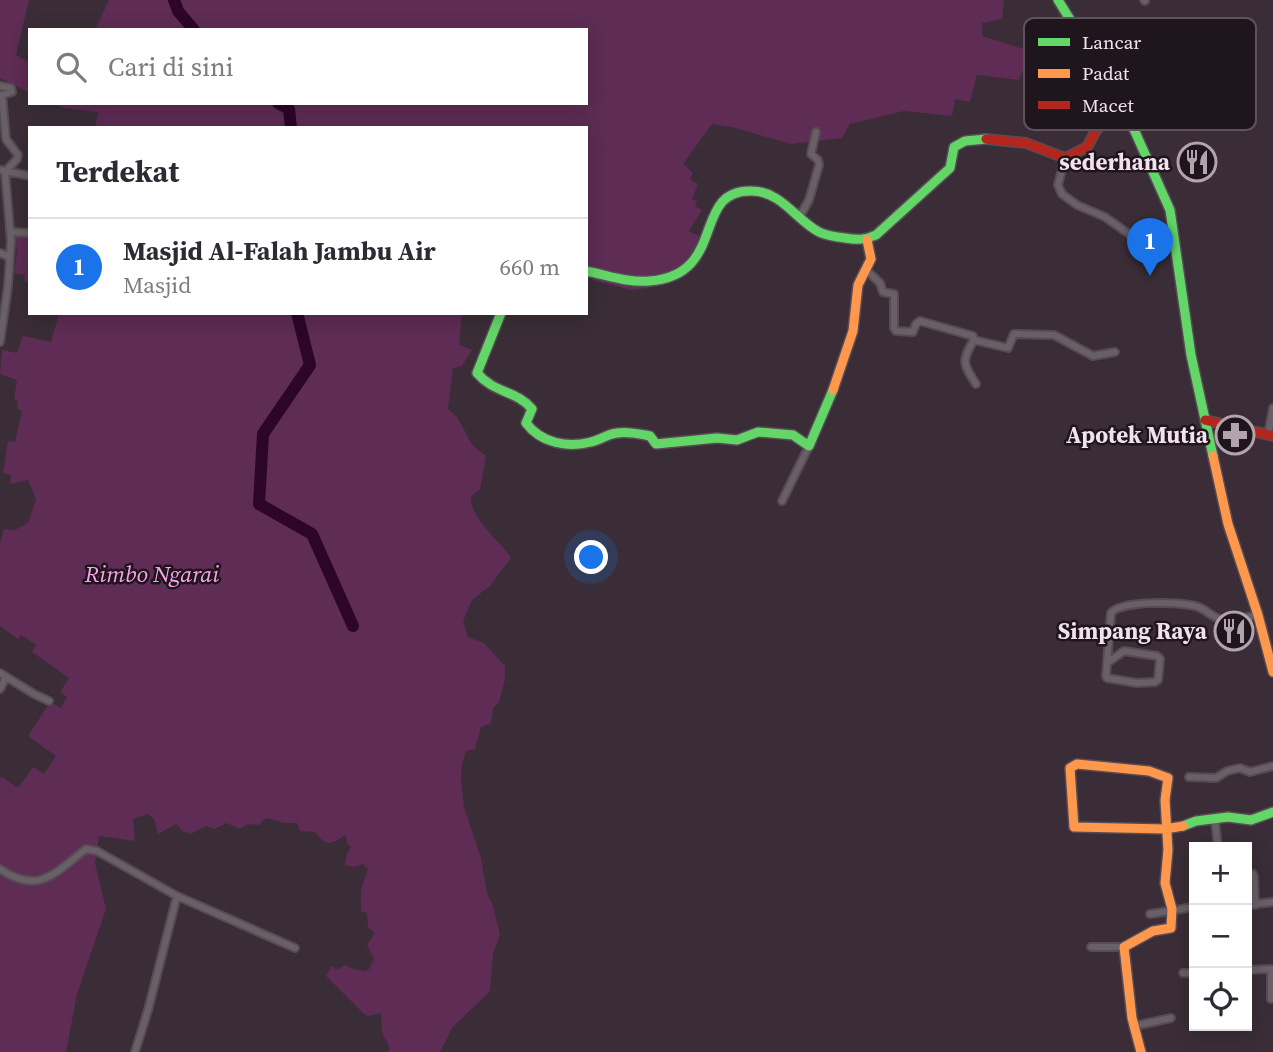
<!DOCTYPE html>
<html lang="id">
<head>
<meta charset="utf-8">
<style>
	body { margin:0; font-family:"Source Serif 4",serif; background:#f2f2f3; color:#2b2b33 }
	.controls { position:absolute; right:21px; bottom:21px; display:grid; overflow:hidden; border-radius:0px; box-shadow:0 4px 18px #0003 }
	.controls button { width:63px; height:63px; display:grid; place-items:center; padding:0; border:0; border-bottom:2px solid #e1e1e2; background:#fff; color:#2b2b33; font:35px sans-serif }
	.you { position:absolute; left:592px; top:558px; width:24px; height:24px; margin:-18px; border:5px solid #fff; border-radius:50%; background:#1a73e8; box-shadow:0 0 0 10px #1a73e833 }
	.badge { display:grid; place-items:center; width:46px; height:46px; border-radius:50%; background:#1a73e8; color:#fff; font-size:23px; font-weight:700 }
	.pin { position:absolute; translate:-50% -58px; filter:drop-shadow(0 2px 4px #0008) }
	.pin::after { content:''; position:absolute; top:37px; width:24px; height:21px; background:inherit; clip-path:polygon(0 0,100% 0,50% 100%) }
	.list { margin:0; padding:0; list-style:none }
	h2 { display:flex; justify-content:space-between; align-items:center; height:91px; margin:0; padding:0 28px; font-size:30px }
	h2 small { font-size:23px; font-weight:400; color:#7c7c81 }
	.list li { display:grid; grid-template-columns:46px 1fr auto; gap:21px; align-items:center; box-sizing:border-box; height:98px; padding:0 28px; border-top:2px solid #e1e1e2 }
	.list b { display:block; font-size:26px; white-space:nowrap }
	.list p { margin:0; font-size:23px; white-space:nowrap; color:#7c7c81 }
	.list em { font-size:23px; font-style:normal; color:#7c7c81 }
	.icon { flex:none; width:38px; height:38px; fill:none; stroke:currentColor; stroke-width:2; stroke-linecap:round; stroke-linejoin:round }
	.map { position:relative; flex:none; width:1273px; height:1052px; overflow:hidden }
	.search { position:absolute; background:#fff; box-shadow:0 4px 18px #0003; left:28px; top:28px; width:560px; height:77px; display:flex; align-items:center; gap:18px; box-sizing:border-box; padding:0 24px; border-radius:0px; color:#7c7c81; font-size:26px }
	.panel { position:absolute; background:#fff; box-shadow:0 4px 18px #0003; left:28px; top:126px; width:560px; height:189px; border-radius:0px }
	.map>svg:first-child { display:block }
	.green { fill:#5e2c54 }
	.lines { fill:none; stroke-linecap:round; stroke-linejoin:round }
	.river { stroke:#2d0528; stroke-width:12 }
	.street-casing { stroke:#574b54; stroke-width:10 }
	.fast-casing { stroke:#574b54; stroke-width:12 }
	.slow-casing { stroke:#574b54; stroke-width:12 }
	.jam-casing { stroke:#574b54; stroke-width:12 }
	.street { stroke:#695f66; stroke-width:6 }
	.fast { stroke:#63d668; stroke-width:9 }
	.slow { stroke:#ff974d; stroke-width:9 }
	.jam { stroke:#b3261e; stroke-width:9 }
	.labels { text-anchor:middle; dominant-baseline:central; stroke-width:5; stroke-linejoin:round; paint-order:stroke }
	.poi-label { font-size:23px; font-weight:bold; fill:#f2e2ee; stroke:#1f151d; text-anchor:end }
	.park-label { font-size:23px; font-style:italic; fill:#fca1e9; stroke:#1f151d }
	.key { fill:#1f151d; stroke:#5e525c; stroke-width:2 }
	.key-label { font-size:19px; fill:#f2e2ee }
</style>
</head>
<body>
<div class="map">
<svg width="1273" height="1052" viewBox="0 0 1273 1052">
	<rect width="100%" height="100%" fill="#3a2d37"/>
	<path class="green" d="M0,0h29l-13,55 14,8v30l-30,-15z
		M109,0h895l-2,19 -20,4v13l48,15 -11,29 -42,-5 -7,27 -15,-3 -3,17 -48,-5 -54,13 -8,14 -51,6 -59,-17 -20,-3 -29,40 10,9 -3,7 8,4 -6,15 5,2 -2,5 7,4 -13,21 10,5 -4,22 -20,21 -27,9 -17,2 -38,-10 1,-6 -8,-2v-144h-491l3,-16 -35,-4 -10,-5h533v-73h-491z
		M15,232l15,1v50l-6,-2 1,-6 -11,-2 3,-19z
		M59,313h403l-3,32 13,5 -10,16 -9,2 -5,41 9,8 16,29 13,10 -6,34 -9,6c-1,24 29,44 40,62l-21,28 -18,14 -9,21 5,16 16,6 21,23v14l-6,22 -6,6 -2,15 -10,4 -6,22 -9,2 -4,14 -1,15 3,27 17,51 6,35 6,13 7,29 -7,19 -3,37 -38,37 -12,24h-53l3,-3 -8,-17 -1,-19 -13,3 -4,-2 -38,-38 6,-10 5,4 8,-5 8,4 12,2 4,-2 5,-10 -7,-14 8,-12 -7,-6 -1,-14 -6,-2v-21l7,-21 -5,-5 -8,3 -10,-2 2,-11 4,-7 -4,-3 -1,-9c-8,3 -15,13 -24,5 -3,-3 -5,-6 -7,-8l-15,-1 -3,-8h-14l-15,-5 -5,2 -4,5 -11,-1 -9,5 -12,-6 -13,6 -8,-3 -16,8 -8,-3 -6,-7 -18,10 -4,-15 -6,-5 -15,5 2,22 -36,-5 -4,27 11,46 -29,85 -11,58h-66v-273l2,-2 16,11 15,-21 11,7 12,-18 -28,-20 22,-34 11,6 6,-11 -7,-5 9,-14 -37,-26 4,-7 -15,-10 -3,4 -18,-13v-83l4,-14 11,1 13,-7 8,-24 -8,-19 -18,4 1,-9 -8,-2 5,-32 7,1 7,-31 -5,-2 1,-8 -4,-2 3,-19 -17,-6 2,-24 15,3 6,-17 28,6z"/>
	<g class="lines">
		<path class="river" d="M174,0l4,11 16,19
			M278,103l11,6 2,19
			M297,313l13,52 -47,69 -4,70 53,30 41,92"/>
		<defs>
			<path id="street" d="M1144,0l1,1
				M0,86l11,2 1,4 -10,3 4,44 12,16 -1,4 -12,13 6,69 -3,45 -8,56
				M1124,107c23,-9 16,-26 30,-37l36,12
				M1065,158l-7,27 4,9 15,11 28,12 31,22 17,6 23,-1
				M0,170l30,6
				M800,216l9,-16 10,-35 -1,-5 -7,-6 5,-22
				M11,232l19,1
				M0,253l10,4
				M866,270l14,13 3,9 11,2v34l2,3 17,1 3,-8 4,-3 53,15 1,4c-13,21 -11,24 2,44
				M974,340l34,8 6,-14 40,1 39,21 22,-4
				M1268,435l5,-27
				M782,501l27,-55
				M1107,663l17,-12 33,5 3,3 -2,21 -3,2 -18,1 -30,-5 -1,-2 5,-63c9,-13 69,-11 84,-7 10,2 15,10 25,13 11,2 27,-2 38,-4
				M0,673l34,21 15,7
				M0,689l6,-12
				M1189,777l27,1 11,-7 13,-3 10,4 23,-6
				M1215,821l3,26
				M0,869c38,26 54,5 86,-20l11,2 80,45 118,52
				M1247,874h6l1,3 1,28
				M1247,905l26,-3
				M1150,914l44,-7
				M1091,947h33
				M1247,970l24,-1v30
				M1183,973h11
				M1134,1026l37,-8
				M135,1052l13,-42 29,-114"/>
			<path id="fast" d="M1058,0l66,107 46,103 21,145 22,101
				M586,271c21,4 42,12 63,10 80,-6 41,-92 103,-90 29,0 44,29 67,41 8,4 17,5 26,6 12,2 20,2 31,-3l74,-67 4,-21 11,-6 21,-2
				M501,313l-24,60c18,21 39,17 55,36l-6,14c15,20 41,25 65,19 9,-2 17,-8 26,-9 11,-2 22,1 33,3l6,8 61,-6 20,2 21,-8 35,3 16,11 24,-56
				M1183,826l13,-5 32,-4 23,3 22,-8"/>
			<path id="slow" d="M833,390l20,-59 5,-46 13,-26 -4,-19
				M1213,456l15,68 30,91 15,57
				M1141,1052l-9,-34 -8,-71 29,-16 18,-3 1,-19 -7,-26 3,-33 -3,-50 3,-22 -19,-7 -72,-7 -7,4 4,59 91,2 18,-3"/>
			<path id="jam" d="M986,139l40,4 39,15 22,-11 11,-20 30,-13
				M1205,420l68,16"/>
		</defs>
		<use href="#street" class="street-casing"/>
		<use href="#fast" class="fast-casing"/>
		<use href="#slow" class="slow-casing"/>
		<use href="#jam" class="jam-casing"/>
		<use href="#street" class="street"/>
		<use href="#fast" class="fast"/>
		<use href="#slow" class="slow"/>
		<use href="#jam" class="jam"/>
	</g>
	<defs>
		<symbol id="restaurant-ring" viewBox="-11 -11 22 22"><circle r="9.5" fill="#1f151d" stroke="#b2a3ae" stroke-width="1.5"/><path d="M-5-6h1v4h1v-4h1v4h1v-4h1v5L-1.5 .5V6h-2V.5L-5-1ZM5-6V6H3V1.5H1.5Q1.5-4 5-6Z" fill="#b2a3ae"/></symbol>
		<symbol id="pharmacy-ring" viewBox="-11 -11 22 22"><circle r="9.5" fill="#1f151d" stroke="#b2a3ae" stroke-width="1.5"/><path d="M-2-6h4v4h4v4h-4v4h-4v-4h-4v-4h4Z" fill="#b2a3ae"/></symbol>
	</defs>
	<g fill-rule="evenodd">
		<use href="#restaurant-ring" x="1175" y="140" width="44" height="44"/>
		<use href="#pharmacy-ring" x="1213" y="413" width="44" height="44"/>
		<use href="#restaurant-ring" x="1212" y="609" width="44" height="44"/>
	</g>
	<g class="labels">
		<g class="poi-label">
			<text x="1170" y="162">sederhana</text>
			<text x="1208" y="435">Apotek Mutia</text>
			<text x="1207" y="631">Simpang Raya</text>
		</g>
		<g class="park-label">
			<text x="152" y="574">Rimbo Ngarai</text>
		</g>
	</g>
	<rect x="1024" y="18" width="232" height="112" rx="10" class="key"/>
	<rect x="1038" y="38" width="32" height="8" fill="#63d668"/>
	<rect x="1038" y="69" width="32" height="9" fill="#ff974d"/>
	<rect x="1038" y="101" width="32" height="8" fill="#b3261e"/>
	<g class="key-label">
		<text x="1082" y="49">Lancar</text>
		<text x="1082" y="80">Padat</text>
		<text x="1082" y="112">Macet</text>
	</g>
</svg>
<div class="controls">
<button>+</button>
<button>−</button>
<button><svg class="icon" aria-label="locate" viewBox="0 0 24 24"><circle cx="12" cy="12" r="6"/><path d="M12 2v4M12 18v4M2 12h4M18 12h4"/></svg></button>
</div>
<div class="you"></div>
<div class="pin badge" style="left:1150px;top:276px">1</div>
<div class="search"><svg class="icon" aria-label="search" viewBox="0 0 24 24"><circle cx="10" cy="10" r="6"/><path d="M15 15l6 6"/></svg>Cari di sini</div>
<section class="panel">
<h2>Terdekat<small></small></h2>
<ul class="list">
<li><span class="badge">1</span><div><b>Masjid Al-Falah Jambu Air</b><p>Masjid</p></div><em>660 m</em></li>
</ul>
</section>
</div>
</body>
</html>
